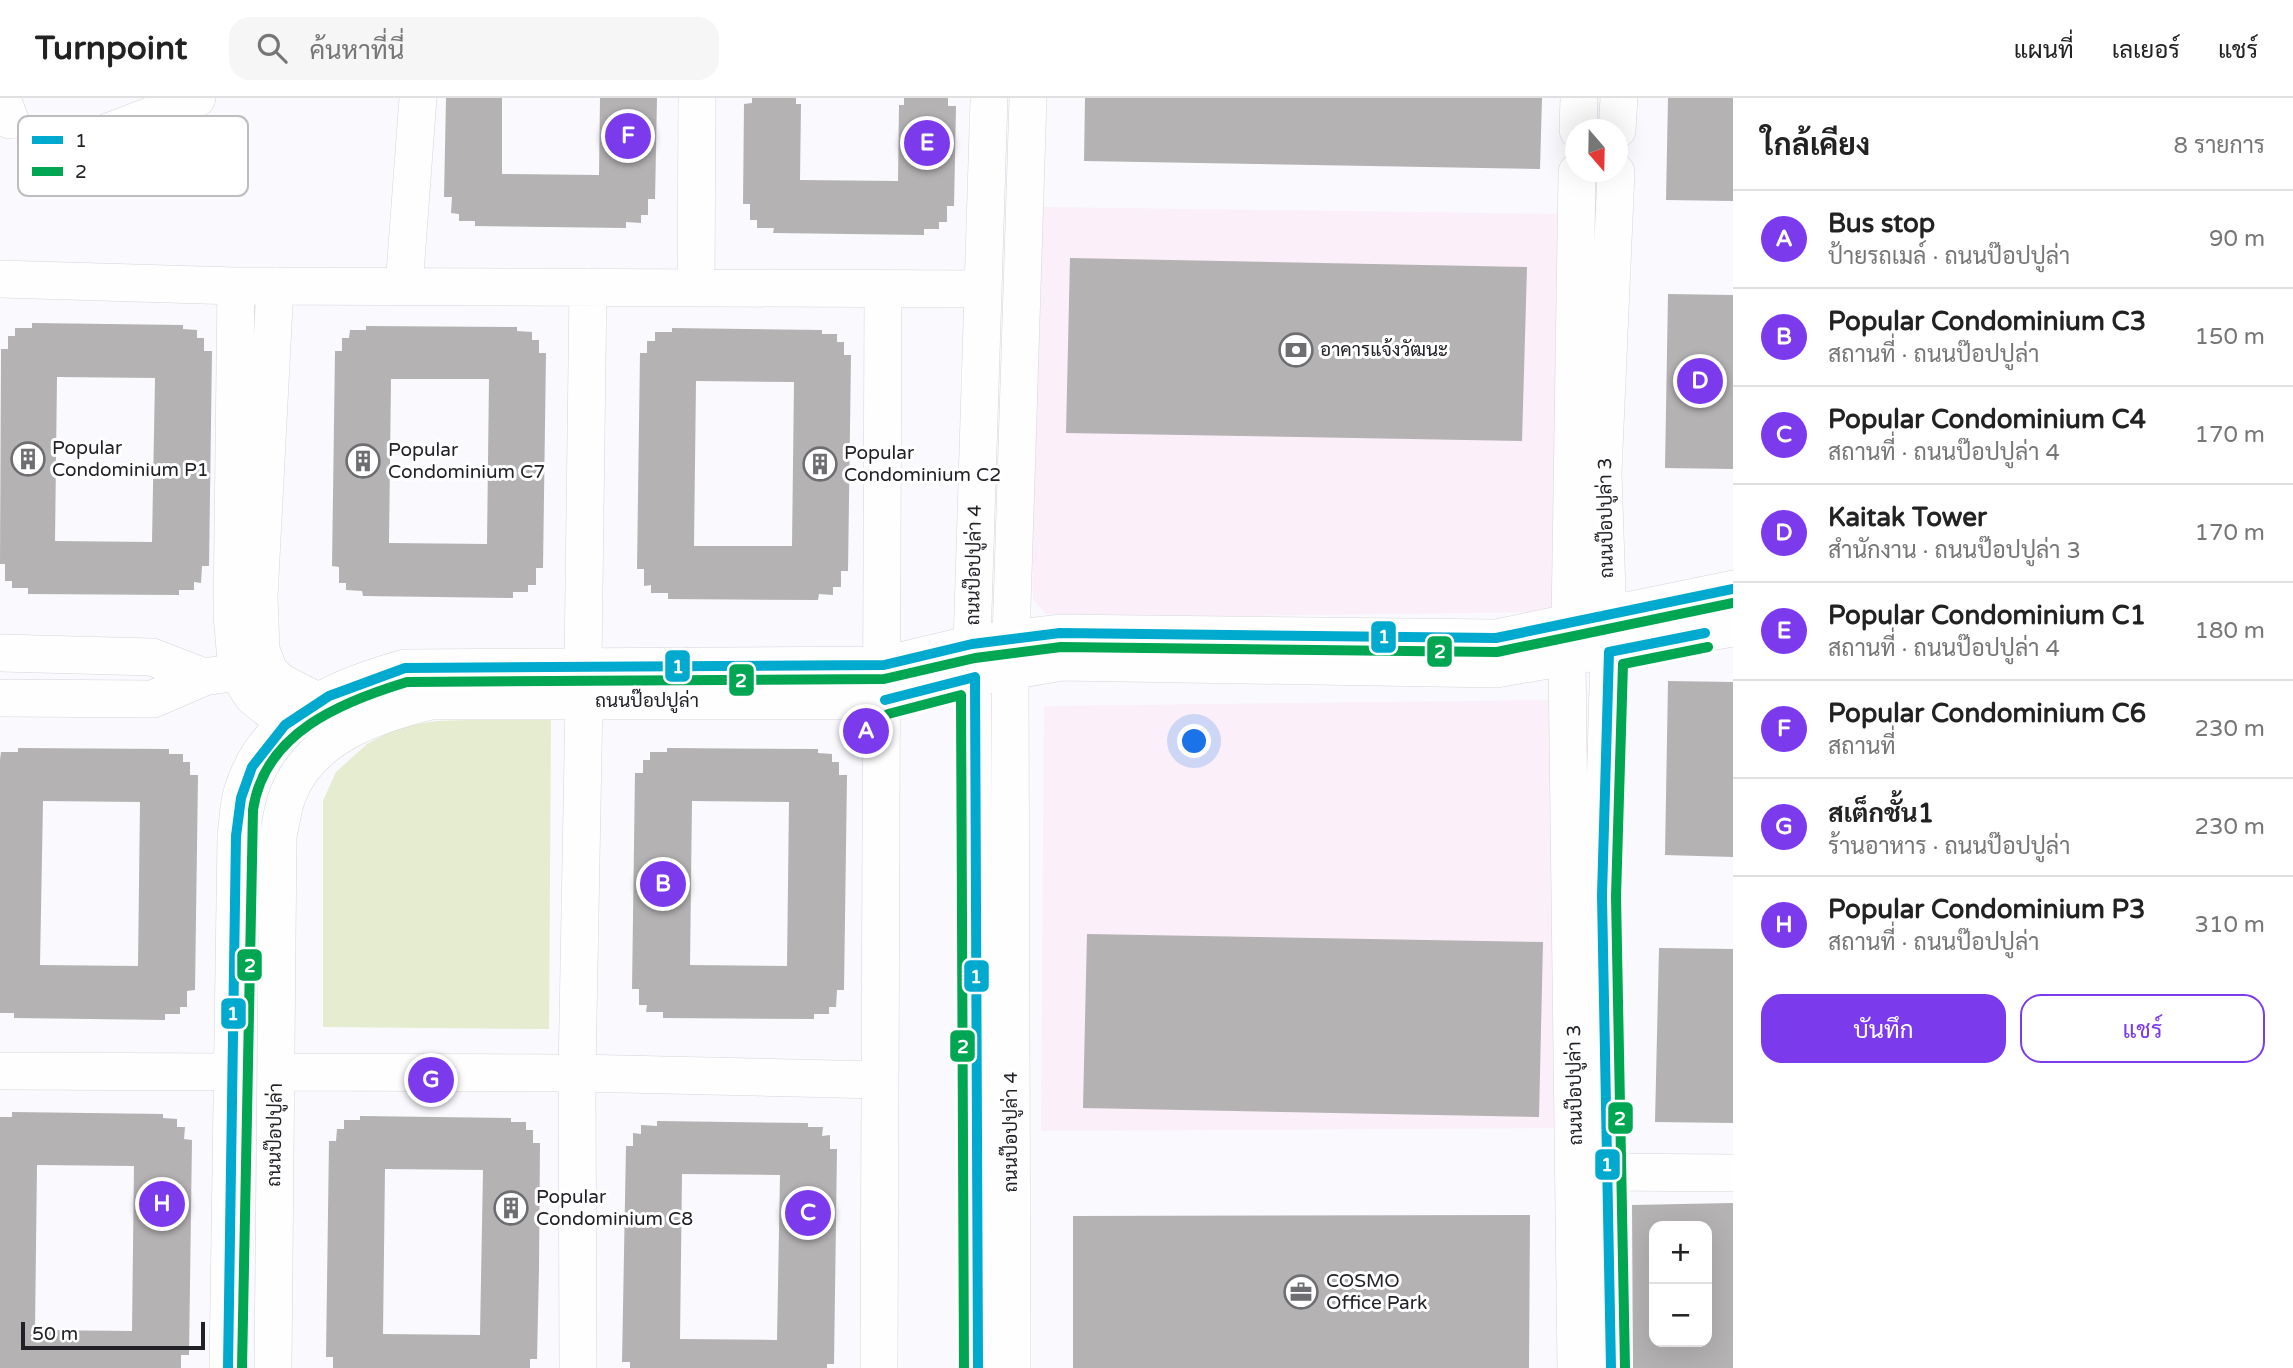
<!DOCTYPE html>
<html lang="th">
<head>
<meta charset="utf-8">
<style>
	body { margin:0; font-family:"Varela Round",Sarabun,sans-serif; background:#f6f6f6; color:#222 }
	.controls { position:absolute; right:21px; bottom:21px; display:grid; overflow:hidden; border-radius:14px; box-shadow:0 7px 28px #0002 }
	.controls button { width:63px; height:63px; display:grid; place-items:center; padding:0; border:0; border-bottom:2px solid #e0e0e0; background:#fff; color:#222; font:35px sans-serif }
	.compass { position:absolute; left:1565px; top:21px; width:63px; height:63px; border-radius:50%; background:#fff; box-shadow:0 7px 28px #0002; rotate:160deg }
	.scale { position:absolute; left:21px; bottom:18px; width:184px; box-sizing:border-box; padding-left:7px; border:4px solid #222127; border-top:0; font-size:19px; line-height:24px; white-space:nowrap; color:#222127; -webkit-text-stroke:5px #fff; paint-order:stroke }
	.you { position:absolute; left:1195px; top:644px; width:24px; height:24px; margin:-18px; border:5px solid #fff; border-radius:50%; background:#1a73e8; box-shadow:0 0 0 10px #1a73e833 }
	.badge { display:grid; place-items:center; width:46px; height:46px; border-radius:50%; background:#7c3aed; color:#fff; font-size:23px; font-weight:700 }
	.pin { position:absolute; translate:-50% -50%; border:4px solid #fff; box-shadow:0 2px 7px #0006 }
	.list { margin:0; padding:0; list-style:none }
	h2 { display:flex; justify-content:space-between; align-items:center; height:91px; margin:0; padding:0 28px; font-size:30px }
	h2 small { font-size:23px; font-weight:400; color:#767676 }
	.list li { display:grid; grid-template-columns:46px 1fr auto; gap:21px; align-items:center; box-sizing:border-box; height:98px; padding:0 28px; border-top:2px solid #e0e0e0 }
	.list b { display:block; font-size:26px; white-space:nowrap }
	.list p { margin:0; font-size:23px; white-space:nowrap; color:#767676 }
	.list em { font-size:23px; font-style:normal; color:#767676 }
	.actions { display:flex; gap:14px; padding:21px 28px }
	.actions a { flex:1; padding:16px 0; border:2px solid #7c3aed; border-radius:21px; text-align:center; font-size:24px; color:#7c3aed }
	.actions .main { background:#7c3aed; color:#fff }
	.icon { flex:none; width:38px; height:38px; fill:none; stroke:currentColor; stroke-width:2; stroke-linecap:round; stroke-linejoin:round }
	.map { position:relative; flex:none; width:1733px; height:1270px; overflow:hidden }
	header { display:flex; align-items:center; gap:42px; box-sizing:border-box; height:98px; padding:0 35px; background:#fff; border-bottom:2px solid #e0e0e0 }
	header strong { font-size:33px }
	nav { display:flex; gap:38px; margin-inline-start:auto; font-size:24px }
	.search { width:490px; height:63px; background:#f6f6f6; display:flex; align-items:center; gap:18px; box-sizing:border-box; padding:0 24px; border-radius:21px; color:#767676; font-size:26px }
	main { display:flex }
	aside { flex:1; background:#fff }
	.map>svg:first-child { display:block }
	.commercial { fill:#fbeff9 }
	.pitch { fill:#e5ecd0 }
	.building { fill:#b4b2b2; fill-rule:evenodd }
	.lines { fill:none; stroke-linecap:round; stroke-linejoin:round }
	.minor-casing { stroke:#d5d5da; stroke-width:38 }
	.minor { stroke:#fefeff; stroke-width:37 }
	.bus-1-casing { stroke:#fff; stroke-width:16 }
	.bus-2-casing { stroke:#fff; stroke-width:16 }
	.bus-1 { stroke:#00a9ce; stroke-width:10 }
	.bus-2 { stroke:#00a651; stroke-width:10 }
	.labels { text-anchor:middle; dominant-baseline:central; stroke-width:6; stroke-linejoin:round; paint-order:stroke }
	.poi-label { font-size:19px; fill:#222127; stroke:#fff; text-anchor:start }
	.street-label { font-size:19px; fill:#222127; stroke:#fff }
	.key { fill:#fff; stroke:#bdbcbe; stroke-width:2 }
	.key-label { font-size:19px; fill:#222127 }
	.line-badge { stroke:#fff; stroke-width:2.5 }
	.badge-label { font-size:19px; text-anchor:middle; font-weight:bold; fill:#fff }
</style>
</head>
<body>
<header>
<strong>Turnpoint</strong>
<div class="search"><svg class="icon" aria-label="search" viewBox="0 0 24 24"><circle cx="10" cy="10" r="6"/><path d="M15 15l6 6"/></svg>ค้นหาที่นี่</div>
<nav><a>แผนที่</a><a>เลเยอร์</a><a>แชร์</a></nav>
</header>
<main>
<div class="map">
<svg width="1733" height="1270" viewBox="0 0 1733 1270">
	<rect width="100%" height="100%" fill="#f9f9fe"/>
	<path class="commercial" d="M1040,109l520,7 1,383 -11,15 -321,4 -183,-2 -13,-14 -2,-118z
		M1556,602l1,428 -516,3 3,-425z"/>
	<path class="pitch" d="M551,619l-2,312 -226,-2v-226l13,-29 31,-28 32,-17 38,-6z"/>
	<path class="building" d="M446,0h56v76l97,1 1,-77h57l-2,101h-7v16h-7v8l-15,-1v6l-151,-2v-5h-16v-7l-8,-1 1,-16h-8z
		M752,0h44v6h5l-1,76 98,1 1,-76h5v-7h44v8h8l-2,100h-7v16h-8v7h-15v6l-151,-2 1,-5h-17v-8h-7v-16h-7l1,-100 8,-1z
		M1085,0h457l-2,71 -456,-8z
		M1668,0h65v103l-67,-1z
		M1070,160l457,9 -5,174 -456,-8z
		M1668,196l65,1v174l-68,-1z
		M32,225l151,2v4l14,1v8h7v13h8l-3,215h-7l-1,17 -7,-1v8h-15v5l-151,-1v-6h-16v-7h-7v-17h-5l1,-215h7v-13h7v-8h17zM57,279l98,1 -3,164 -97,-1z
		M366,228l151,1v4l15,1v8h7v13h7l-3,215h-7v17h-8v7h-15v6l-150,-2 -1,-5 -16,-1v-7h-7v-16l-7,-1 3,-215h7v-13h7l1,-8h16zM391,281h98l-2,165 -98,-1z
		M672,230l150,2v4h15v8h7v13h7l-3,216h-7v16h-8v8l-14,-1 -1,6 -150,-1v-6h-17v-8l-7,1v-17h-7l3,-216h7v-12h8v-9h17zM696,283l98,1 -2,164h-98z
		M1668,583l65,1v175l-68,-2z
		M18,650l151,1v5h14v8h7v13h8l-3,215 -8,1v16h-7v7h-15v6l-151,-2v-5h-14v-253l1,-8h17zM43,703l97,1 -2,164 -98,-1z
		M667,650l151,1v4l14,1v8h7v13h8l-3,215h-7l-1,17h-7v7h-15v5l-151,-1v-6h-17l1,-7h-8v-16h-7l3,-216h8v-13h7v-8h17zM692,703l97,1 -2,164 -97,-1z
		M1087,836l456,8 -4,175 -456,-9z
		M1659,850l74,1v174l-78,-1z
		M12,1014l151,2v4l14,1v8h8l-1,12 8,1 -3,215h-8v13h-181v-251h12zM37,1067l97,1 -2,165 -97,-1z
		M360,1018l151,2v4h15v8h7v13h7l-1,125 -2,91h-7v9h-197v-11h-7l3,-216h7l1,-12h7v-9h16zM385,1071l98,1 -3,165 -97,-1z
		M657,1023l151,2v4h15l-1,9 8,-1v14h7l-3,215h-7v4h-197v-6h-8l4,-216h7v-13l8,1v-9l16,1zM682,1076l98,1 -3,165 -97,-1z
		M1733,1105v165h-100l-1,-163zM1654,1128h53v116h-53z
		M1530,1117l-1,153h-456v-152z"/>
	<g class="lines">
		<defs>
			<path id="minor" d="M2,0l8,22
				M1578,32l1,-32
				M1617,32l2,-32
				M53,55l144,-55
				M0,181l236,7 745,3
				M236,188l-4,329 5,57 15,24 36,29
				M275,188l-16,311 2,53 8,21 11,11 37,19
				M404,189l14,-189
				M696,190l1,-190
				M0,555l152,4 52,20
				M583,566l5,-377
				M0,600l153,1 51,-22 33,-5
				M0,973l231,1
				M276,974l301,1 303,7
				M1606,1074l127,1
				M228,1270l8,-532c2,-14 2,-30 6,-43 22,-76 94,-106 163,-125l479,-3 88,-21 88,-11 436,5 237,-49
				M273,1270l5,-532c3,-14 5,-29 10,-42 23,-58 89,-80 143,-93h452l92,-24 87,-15 434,7 237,-41
				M578,1270l-1,-295 7,-372
				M879,1270l4,-1079
				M978,1270l-6,-724 17,-546
				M1012,1270l-2,-698 18,-572
				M1576,1270l-9,-709 3,-36 7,-451
				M1611,1270l-9,-472 7,-244 -6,-179 13,-301"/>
		</defs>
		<use href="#minor" class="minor-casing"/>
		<use href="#minor" class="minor"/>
		<defs>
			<path id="bus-1" d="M885,602l90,-23 3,691
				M228,1270l8,-532 5,-38 11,-31 33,-42 44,-29 76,-28 479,-3 88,-21 88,-11 436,5 237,-49
				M1611,1270l-9,-472 7,-244 96,-19"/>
			<path id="bus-2" d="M888,616l73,-19 3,673
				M242,1270l11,-558c11,-77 88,-108 154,-128l477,-3 91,-21 86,-11 436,5 236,-49
				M1625,1270l-9,-472 7,-232 85,-17"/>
		</defs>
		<use href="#bus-1" class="bus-1-casing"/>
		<use href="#bus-2" class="bus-2-casing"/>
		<use href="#bus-1" class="bus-1"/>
		<use href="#bus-2" class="bus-2"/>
	</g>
	<defs>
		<symbol id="bank-ring" viewBox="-11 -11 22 22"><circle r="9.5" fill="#fff" stroke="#6d6d72" stroke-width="1.5"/><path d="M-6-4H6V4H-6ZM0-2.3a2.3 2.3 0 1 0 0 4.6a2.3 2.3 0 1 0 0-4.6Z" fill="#6d6d72"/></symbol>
		<symbol id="building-ring" viewBox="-11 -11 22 22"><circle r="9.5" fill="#fff" stroke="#6d6d72" stroke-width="1.5"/><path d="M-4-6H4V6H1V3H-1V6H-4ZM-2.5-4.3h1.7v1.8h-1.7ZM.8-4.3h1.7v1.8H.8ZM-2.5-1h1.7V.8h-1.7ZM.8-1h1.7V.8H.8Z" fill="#6d6d72"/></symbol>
		<symbol id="office-ring" viewBox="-11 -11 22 22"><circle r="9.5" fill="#fff" stroke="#6d6d72" stroke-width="1.5"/><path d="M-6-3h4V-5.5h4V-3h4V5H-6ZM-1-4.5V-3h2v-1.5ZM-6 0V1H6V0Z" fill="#6d6d72"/></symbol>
	</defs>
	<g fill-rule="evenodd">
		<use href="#bank-ring" x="1277" y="233" width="38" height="38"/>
		<use href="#building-ring" x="9" y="342" width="38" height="38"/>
		<use href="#building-ring" x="344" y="344" width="38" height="38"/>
		<use href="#building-ring" x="801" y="347" width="38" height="38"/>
		<use href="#building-ring" x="492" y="1091" width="38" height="38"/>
		<use href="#office-ring" x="1282" y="1175" width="38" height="38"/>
	</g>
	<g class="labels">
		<g class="poi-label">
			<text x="1320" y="252">อาคารแจ้งวัฒนะ</text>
			<text x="52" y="350">Popular<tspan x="52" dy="22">Condominium P1</tspan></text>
			<text x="388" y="352">Popular<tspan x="388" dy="22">Condominium C7</tspan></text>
			<text x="844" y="355">Popular<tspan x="844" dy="22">Condominium C2</tspan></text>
			<text x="536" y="1099">Popular<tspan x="536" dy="22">Condominium C8</tspan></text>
			<text x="1326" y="1183">COSMO<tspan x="1326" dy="22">Office Park</tspan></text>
		</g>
		<g class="street-label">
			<text transform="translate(1606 420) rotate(-91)">ถนนป๊อปปูล่า 3</text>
			<text transform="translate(974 467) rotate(-89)">ถนนป๊อปปูล่า 4</text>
			<text x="647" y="603">ถนนป๊อปปูล่า</text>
			<text transform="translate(1575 987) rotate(-91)">ถนนป๊อปปูล่า 3</text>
			<text transform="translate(1011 1034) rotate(-90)">ถนนป๊อปปูล่า 4</text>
			<text transform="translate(275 1037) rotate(-89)">ถนนป๊อปปูล่า</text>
		</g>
	</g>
	<rect x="18" y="18" width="230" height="80" rx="10" class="key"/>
	<rect x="32" y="38" width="31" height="8" fill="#00a9ce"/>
	<rect x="32" y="69" width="31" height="9" fill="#00a651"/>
	<g class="key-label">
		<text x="75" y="49">1</text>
		<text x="75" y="80">2</text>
	</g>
	<g class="line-badge">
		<rect x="1370" y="522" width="27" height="34" rx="7" fill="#00a9ce"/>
		<rect x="1426" y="537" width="27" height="33" rx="7" fill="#00a651"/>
		<rect x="664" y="551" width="27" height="34" rx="7" fill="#00a9ce"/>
		<rect x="728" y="565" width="27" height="34" rx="7" fill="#00a651"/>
		<rect x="236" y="850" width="27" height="34" rx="7" fill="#00a651"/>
		<rect x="963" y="861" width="27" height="34" rx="7" fill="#00a9ce"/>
		<rect x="220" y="899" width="27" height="33" rx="7" fill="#00a9ce"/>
		<rect x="949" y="931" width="27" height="34" rx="7" fill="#00a651"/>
		<rect x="1607" y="1003" width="27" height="34" rx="7" fill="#00a651"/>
		<rect x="1594" y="1050" width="27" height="33" rx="7" fill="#00a9ce"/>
	</g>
	<g class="badge-label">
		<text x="1384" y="545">1</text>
		<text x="1440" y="560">2</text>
		<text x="678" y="575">1</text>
		<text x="741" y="589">2</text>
		<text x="250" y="874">2</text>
		<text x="976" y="885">1</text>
		<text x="233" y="922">1</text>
		<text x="963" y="955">2</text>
		<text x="1620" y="1027">2</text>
		<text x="1607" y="1073">1</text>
	</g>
</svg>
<div class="controls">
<button>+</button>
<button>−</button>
</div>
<svg class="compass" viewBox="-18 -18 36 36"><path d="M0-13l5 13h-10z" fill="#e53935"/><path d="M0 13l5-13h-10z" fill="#767676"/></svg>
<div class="scale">50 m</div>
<div class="you"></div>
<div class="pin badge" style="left:866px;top:633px">A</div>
<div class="pin badge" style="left:663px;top:786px">B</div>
<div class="pin badge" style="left:808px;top:1115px">C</div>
<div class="pin badge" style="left:1700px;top:283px">D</div>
<div class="pin badge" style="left:927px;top:45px">E</div>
<div class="pin badge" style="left:628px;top:38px">F</div>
<div class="pin badge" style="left:431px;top:982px">G</div>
<div class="pin badge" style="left:162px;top:1106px">H</div>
</div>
<aside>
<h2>ใกล้เคียง<small>8 รายการ</small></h2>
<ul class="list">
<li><span class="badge">A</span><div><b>Bus stop</b><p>ป้ายรถเมล์ · ถนนป๊อปปูล่า</p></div><em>90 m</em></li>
<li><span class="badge">B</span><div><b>Popular Condominium C3</b><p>สถานที่ · ถนนป๊อปปูล่า</p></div><em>150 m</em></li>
<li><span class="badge">C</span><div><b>Popular Condominium C4</b><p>สถานที่ · ถนนป๊อปปูล่า 4</p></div><em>170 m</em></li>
<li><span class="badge">D</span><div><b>Kaitak Tower</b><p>สำนักงาน · ถนนป๊อปปูล่า 3</p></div><em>170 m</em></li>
<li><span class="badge">E</span><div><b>Popular Condominium C1</b><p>สถานที่ · ถนนป๊อปปูล่า 4</p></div><em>180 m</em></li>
<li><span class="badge">F</span><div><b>Popular Condominium C6</b><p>สถานที่</p></div><em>230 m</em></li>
<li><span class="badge">G</span><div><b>สเต็กชั้น1</b><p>ร้านอาหาร · ถนนป๊อปปูล่า</p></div><em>230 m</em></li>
<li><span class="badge">H</span><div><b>Popular Condominium P3</b><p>สถานที่ · ถนนป๊อปปูล่า</p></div><em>310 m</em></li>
</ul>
<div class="actions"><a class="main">บันทึก</a><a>แชร์</a></div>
</aside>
</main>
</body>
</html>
